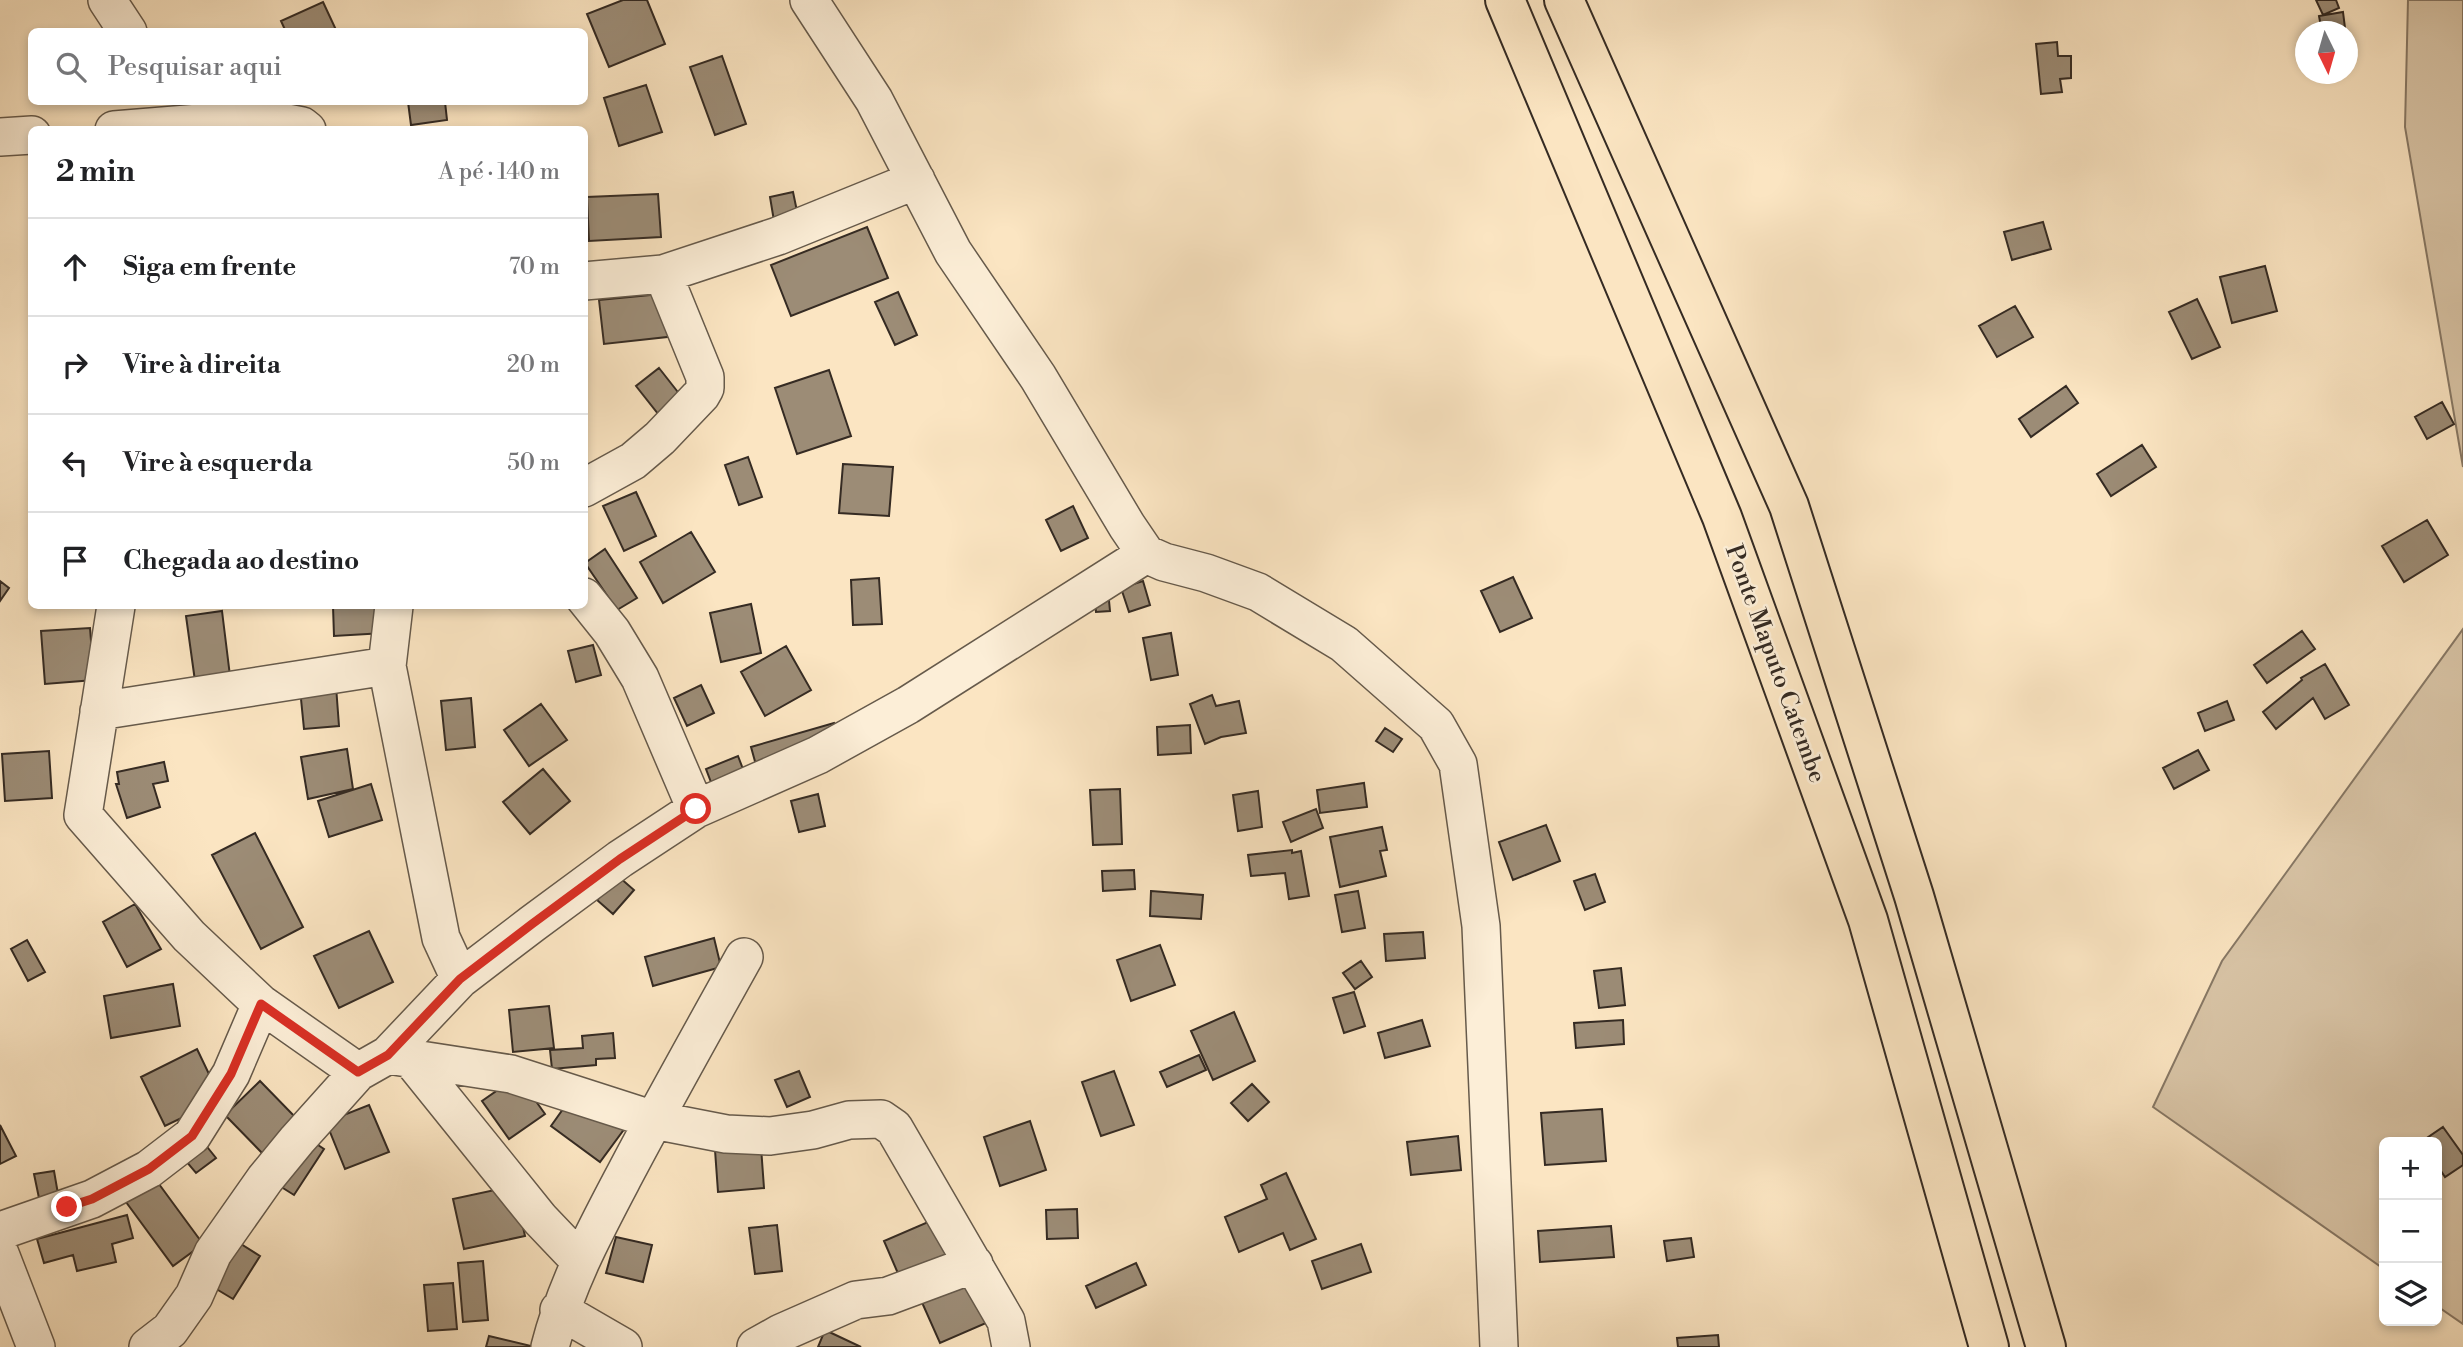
<!DOCTYPE html>
<html lang="pt">
<head>
<meta charset="utf-8">
<style>
	body { margin:0; font-family:"Libre Bodoni",serif; background:#f6f6f6; color:#202124 }
	.controls { position:absolute; right:21px; bottom:21px; display:grid; overflow:hidden; border-radius:10px; box-shadow:0 4px 10px #0003 }
	.controls button { width:63px; height:63px; display:grid; place-items:center; padding:0; border:0; border-bottom:2px solid #e0e0e0; background:#fff; color:#202124; font:35px sans-serif }
	.compass { position:absolute; left:2295px; top:21px; width:63px; height:63px; border-radius:50%; background:#fff; box-shadow:0 4px 10px #0003; rotate:175deg }
	.stop { position:absolute; width:21px; height:21px; margin:-16px; border:5px solid #d93025; border-radius:50%; background:#fff }
	.stop.end { background:#d93025; border-color:#fff; box-shadow:0 2px 7px #0008 }
	.list { margin:0; padding:0; list-style:none }
	h2 { display:flex; justify-content:space-between; align-items:center; height:91px; margin:0; padding:0 28px; font-size:30px }
	h2 small { font-size:23px; font-weight:400; color:#757577 }
	.list li { display:grid; grid-template-columns:46px 1fr auto; gap:21px; align-items:center; box-sizing:border-box; height:98px; padding:0 28px; border-top:2px solid #e0e0e0 }
	.list b { display:block; font-size:26px; white-space:nowrap }
	.list em { font-size:23px; font-style:normal; color:#757577 }
	.icon { flex:none; width:38px; height:38px; fill:none; stroke:currentColor; stroke-width:2; stroke-linecap:round; stroke-linejoin:round }
	.map { position:relative; flex:none; width:2463px; height:1347px; overflow:hidden }
	.search { position:absolute; background:#fff; box-shadow:0 4px 10px #0003; left:28px; top:28px; width:560px; height:77px; display:flex; align-items:center; gap:18px; box-sizing:border-box; padding:0 24px; border-radius:10px; color:#757577; font-size:26px }
	.panel { position:absolute; background:#fff; box-shadow:0 4px 10px #0003; left:28px; top:126px; width:560px; height:483px; border-radius:10px }
	.map>svg:first-child { display:block }
	.green { fill:#d9c5a7; stroke:#877865; stroke-width:2 }
	.building { fill:#9c8c76; stroke:#352b23; stroke-width:2 }
	.lines { fill:none; stroke-linecap:round; stroke-linejoin:round }
	.street-casing { stroke:#665a4b; stroke-width:40 }
	.highway-casing { stroke:#352b23; stroke-width:42 }
	.street { stroke:#fceed7; stroke-width:37 }
	.highway { stroke:#fbe5c2; stroke-width:38 }
	.route { stroke:#d93025; stroke-width:9 }
	.labels { text-anchor:middle; dominant-baseline:central; stroke-width:5; stroke-linejoin:round; paint-order:stroke }
	.street-label { font-size:24px; fill:#352b23; stroke:#fceed7 }
</style>
</head>
<body>
<div class="map">
<svg width="2463" height="1347" viewBox="0 0 2463 1347">
	<rect width="100%" height="100%" fill="#fbe5c2"/>
	<filter id="stains"><feTurbulence type="fractalNoise" baseFrequency=".00286" numOctaves="4"/><feColorMatrix values="0 0 0 0 .2 0 0 0 0 .09 0 0 0 0 .02 0 0 0 .5 -.17"/></filter>
	<radialGradient id="worn" r=".72"><stop offset=".6" stop-color="#630" stop-opacity="0"/><stop offset="1" stop-color="#630" stop-opacity=".3"/></radialGradient>
	<path class="green" d="M2408,0h55v467l-58,-340z
		M2463,629v695l-26,-18v-164h-53v127l-231,-162 69,-146z"/>
	<path class="building" d="M623,0h24l18,44 -56,23 -22,-53z
		M2316,0h20l3,8 -16,7z
		M323,2l14,30h-51l-5,-11z
		M2343,12l2,16 -23,4 -3,-16z
		M2057,42l1,14h13v22l-11,1 2,13 -21,2 -5,-50z
		M722,56l24,68 -31,11 -25,-68z
		M646,85l16,47 -43,14 -15,-48z
		M408,102h37l2,18 -36,5z
		M793,192l5,24 -24,5 -4,-24z
		M658,194l3,43 -72,4 -2,-44z
		M2043,222l8,27 -39,11 -8,-28z
		M867,227l21,51 -97,38 -20,-51z
		M2265,266l12,45 -45,12 -12,-46z
		M898,292l19,43 -22,10 -20,-43z
		M671,293l5,43 -72,8 -5,-44z
		M2197,299l23,48 -28,12 -23,-47z
		M2015,306l18,31 -36,20 -18,-31z
		M659,368l22,28 -22,19 -23,-29z
		M829,370l22,66 -54,18 -22,-66z
		M2066,386l12,17 -47,34 -12,-18z
		M2442,402l12,22 -27,15 -12,-22z
		M2142,445l14,22 -45,29 -14,-22z
		M748,457l14,40 -23,8 -14,-40z
		M843,464l50,3 -4,49 -50,-3z
		M636,492l20,44 -32,15 -21,-45z
		M1073,506l15,32 -27,13 -15,-31z
		M2427,520l21,35 -44,27 -22,-36z
		M691,532l24,40 -52,31 -23,-41z
		M605,549l32,49 -20,12 -32,-47z
		M1513,577l19,41 -32,14 -19,-41z
		M879,578l3,46 -29,1 -2,-45z
		M0,581l9,7 -9,13z
		M1143,581l7,24 -21,7 -8,-24z
		M1108,590l2,21 -14,1 -2,-21z
		M751,604l10,49 -40,9 -11,-49z
		M333,606h50l1,27 -50,3z
		M222,611l8,65 -35,5 -9,-65z
		M90,628l4,52 -49,4 -4,-53z
		M2302,631l13,18 -48,34 -13,-18z
		M1171,633l7,42 -27,5 -8,-42z
		M593,645l8,30 -25,7 -8,-31z
		M786,646l25,44 -46,26 -24,-44z
		M2325,664l24,41 -24,14 -12,-21 -37,31 -13,-17 39,-32 -1,-2z
		M701,685l13,28 -27,13 -13,-28z
		M336,686l3,40 -35,3 -4,-40z
		M1212,695l4,11 23,-5 7,32 -25,4 -16,7 -15,-40z
		M471,698l4,49 -29,3 -5,-49z
		M2227,701l7,19 -29,11 -7,-18z
		M541,704l26,36 -38,26 -25,-36z
		M834,723l5,18 -83,24 -5,-18z
		M1190,725l1,28 -33,2 -1,-28z
		M1385,728l17,11 -9,13 -17,-11z
		M347,749l6,40 -45,10 -7,-42z
		M2198,750l11,20 -35,19 -11,-21z
		M49,751l3,47 -47,3 -3,-47z
		M738,756l8,21 -32,13 -8,-21z
		M164,762l4,19 -15,3 7,23 -33,11 -11,-34h3l-2,-12z
		M543,769l27,32 -40,33 -27,-32z
		M1364,783l3,24 -47,6 -3,-23z
		M371,784l11,36 -53,17 -11,-36z
		M1120,789l2,55 -29,1 -3,-55z
		M1258,791l4,36 -24,4 -5,-36z
		M818,794l7,32 -26,6 -8,-31z
		M1316,809l7,19 -32,14 -8,-20z
		M1546,825l14,36 -47,19 -14,-38z
		M1382,827l5,23 -7,1 6,25 -46,11 -10,-50z
		M255,833l48,94 -42,22 -49,-94z
		M1292,850v3l9,-2 8,45 -20,3 -4,-26 -34,3 -3,-21z
		M1134,870l1,19 -32,2 -1,-20z
		M1595,874l10,28 -20,8 -11,-29z
		M619,877l15,13 -21,24 -16,-14z
		M1151,891l52,4 -2,24 -51,-3z
		M1358,891l7,37 -23,4 -7,-37z
		M135,904l26,45 -34,18 -24,-45z
		M369,931l24,51 -54,26 -25,-52z
		M1423,932l2,26 -39,3 -2,-27z
		M714,938l7,29 -68,19 -8,-29z
		M27,940l18,32 -17,9 -17,-32z
		M1160,945l15,40 -44,16 -14,-41z
		M1361,961l11,16 -17,12 -12,-16z
		M1621,968l4,37 -26,3 -5,-37z
		M173,984l7,42 -69,12 -7,-42z
		M1354,992l11,34 -21,7 -11,-35z
		M549,1006l5,42 -41,4 -4,-42z
		M1234,1012l21,49 -42,19 -22,-49z
		M1422,1020l8,26 -45,12 -7,-25z
		M1623,1020l1,24 -48,4 -2,-25z
		M613,1033l2,25 -19,1v6l-44,4 -2,-19 33,-2 -1,-12z
		M197,1049l24,50 -56,27 -24,-49z
		M1199,1055l7,15 -39,17 -7,-15z
		M799,1071l11,26 -23,10 -12,-27z
		M1114,1071l20,54 -33,11 -19,-54z
		M518,1076l27,38 -36,25 -27,-38z
		M260,1081l39,40 -35,34 -39,-40z
		M1252,1084l17,18 -21,19 -17,-18z
		M578,1088l50,36 -28,38 -49,-36z
		M369,1105l20,47 -44,17 -19,-47z
		M1602,1109l4,52 -61,4 -4,-52z
		M1030,1121l16,49 -46,16 -16,-49z
		M0,1125l16,31 -16,8z
		M2443,1127l20,28v10l-18,12 -8,-12v-23h-16z
		M1458,1136l3,34 -50,5 -4,-33z
		M306,1137l18,12 -30,46 -19,-12z
		M200,1138l16,20 -20,15 -16,-19z
		M761,1147l3,41 -46,4 -3,-42z
		M54,1171l4,23 -19,4 -5,-24z
		M1286,1173l30,66 -26,11 -7,-17 -44,19 -14,-35 42,-18 -6,-14z
		M156,1180l47,64 -30,22 -47,-64z
		M514,1186l11,50 -61,13 -11,-50z
		M1077,1209l1,29 -31,1 -1,-29z
		M127,1215l6,23 -21,6 4,18 -39,9 -4,-16 -29,8 -7,-24z
		M935,1219l19,44 -51,22 -19,-44z
		M777,1225l5,46 -27,3 -6,-46z
		M1611,1226l3,31 -74,5 -2,-31z
		M616,1237l36,8 -9,37 -37,-9z
		M1691,1238l3,19 -27,4 -3,-20z
		M241,1244l19,12 -27,43 -20,-12z
		M1361,1244l10,28 -49,17 -10,-28z
		M483,1261l5,59 -25,2 -5,-59z
		M1136,1263l10,22 -50,23 -10,-22z
		M973,1275l20,45 -53,23 -20,-45z
		M453,1283l4,46 -29,2 -4,-46z
		M825,1330l36,17h-43z
		M1718,1335l1,12h-41l-1,-9z
		M489,1336l46,11h-49z"/>
	<g class="lines">
		<defs>
			<path id="street" d="M107,0l21,32
				M809,0l65,100 79,152 85,125 89,149 19,28 18,8 42,11 52,19 86,52 92,81 22,39 23,162 18,421
				M114,130l147,-12 41,8 5,4
				M0,137l32,-2
				M584,281l79,-7 115,-38 138,-56
				M584,488l49,-27 27,-23 41,-43 4,-7v-11l-42,-103
				M584,597l28,35 28,46 56,131
				M116,606l-33,209 106,121 72,68 97,68
				M394,606l-7,60 54,272 19,41
				M99,711l288,-45
				M388,1055l123,19 143,46 72,14 44,2 43,-6 36,-10 32,-1 13,9 112,193 5,26
				M411,1059l129,160 40,42
				M0,1231l92,-32 57,-30 43,-33 39,-62 30,-70
				M0,1254l36,93
				M559,1310l64,37
				M148,1347l22,-17 24,-34 19,-43 52,-74 32,-39 61,-68 30,-17 72,-76 72,-55 88,-65 76,-50 122,-54 90,-50 238,-151
				M550,1347c16,-63 46,-118 76,-175 38,-72 78,-143 118,-215
				M756,1347l25,-14 75,-33 32,-4 86,-32"/>
			<path id="highway" d="M1505,0l217,517 146,403 121,427
				M1564,0l225,506 125,390 132,451"/>
		</defs>
		<use href="#street" class="street-casing"/>
		<use href="#highway" class="highway-casing"/>
		<use href="#street" class="street"/>
		<use href="#highway" class="highway"/>
	</g>
	<g class="lines">
		<path class="route" d="M67,1207l25,-8 57,-30 43,-33 39,-62 30,-70 97,68 30,-17 72,-76 72,-55 88,-65 76,-50"/>
	</g>
	<g class="labels">
		<g class="street-label">
			<text transform="translate(1775 664) rotate(70)">Ponte Maputo Catembe</text>
		</g>
	</g>
	<rect width="100%" height="100%" filter="url(#stains)"/>
	<rect width="100%" height="100%" fill="url(#worn)"/>
</svg>
<div class="controls">
<button>+</button>
<button>−</button>
<button><svg class="icon" aria-label="layers" viewBox="0 0 24 24"><path d="M12 4l9 5-9 5-9-5zM3 14l9 5 9-5"/></svg></button>
</div>
<svg class="compass" viewBox="-18 -18 36 36"><path d="M0-13l5 13h-10z" fill="#e53935"/><path d="M0 13l5-13h-10z" fill="#757577"/></svg>
<div class="stop" style="left:696px;top:809px"></div>
<div class="stop end" style="left:67px;top:1207px"></div>
<div class="search"><svg class="icon" aria-label="search" viewBox="0 0 24 24"><circle cx="10" cy="10" r="6"/><path d="M15 15l6 6"/></svg>Pesquisar aqui</div>
<section class="panel">
<h2>2 min<small>A pé · 140 m</small></h2>
<ul class="list">
<li><svg class="icon" aria-label="ahead" viewBox="0 0 24 24"><path d="M12 20V5M6 11l6-6 6 6"/></svg><div><b>Siga em frente</b></div><em>70 m</em></li>
<li><svg class="icon" aria-label="right" viewBox="0 0 24 24"><path d="M7 20v-9h11M14 6l5 5-5 5"/></svg><div><b>Vire à direita</b></div><em>20 m</em></li>
<li><svg class="icon" aria-label="left" viewBox="0 0 24 24"><path d="M17 20v-9H6M10 6l-5 5 5 5"/></svg><div><b>Vire à esquerda</b></div><em>50 m</em></li>
<li><svg class="icon" aria-label="arrive" viewBox="0 0 24 24"><path d="M6 21V4h12l-3 4 3 4H6"/></svg><div><b>Chegada ao destino</b></div></li>
</ul>
</section>
</div>
</body>
</html>
